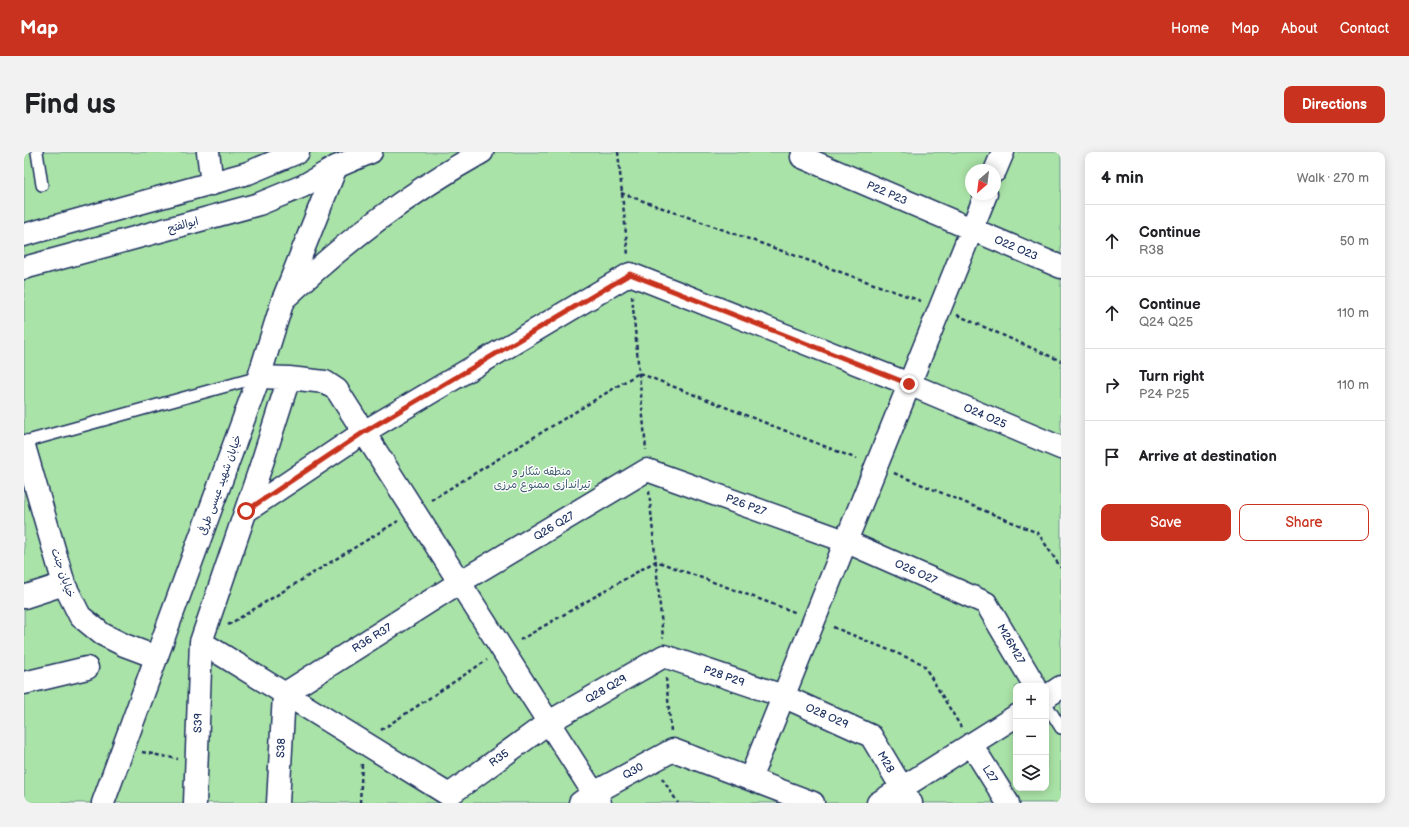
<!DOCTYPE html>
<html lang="en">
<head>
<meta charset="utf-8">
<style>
	body { margin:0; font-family:"Balsamiq Sans","Playpen Sans Arabic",sans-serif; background:#f2f2f2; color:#202124 }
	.controls { position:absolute; right:12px; bottom:12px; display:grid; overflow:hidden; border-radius:8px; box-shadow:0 2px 10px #0003 }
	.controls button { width:36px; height:36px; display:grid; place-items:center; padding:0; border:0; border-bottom:1px solid #e0e0e0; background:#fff; color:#202124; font:20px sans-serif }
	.compass { position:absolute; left:941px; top:12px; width:36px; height:36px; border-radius:50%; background:#fff; box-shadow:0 2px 10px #0003; rotate:208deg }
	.stop { position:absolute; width:12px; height:12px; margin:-9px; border:3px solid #c8321e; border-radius:50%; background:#fff }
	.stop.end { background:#c8321e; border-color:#fff; box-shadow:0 1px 4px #0008 }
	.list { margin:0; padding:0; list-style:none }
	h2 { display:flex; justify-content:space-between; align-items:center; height:52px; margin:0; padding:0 16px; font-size:17px }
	h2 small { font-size:13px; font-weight:400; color:#757577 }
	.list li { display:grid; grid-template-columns:26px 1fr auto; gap:12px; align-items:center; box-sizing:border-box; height:72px; padding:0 16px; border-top:1px solid #e0e0e0 }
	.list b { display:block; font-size:15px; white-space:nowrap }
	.list p { margin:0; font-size:13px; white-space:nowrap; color:#757577 }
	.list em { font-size:13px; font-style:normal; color:#757577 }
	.actions { display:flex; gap:8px; padding:12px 16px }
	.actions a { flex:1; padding:9px 0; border:1px solid #c8321e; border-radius:8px; text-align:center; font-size:14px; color:#c8321e }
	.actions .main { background:#c8321e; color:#fff }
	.icon { flex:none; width:22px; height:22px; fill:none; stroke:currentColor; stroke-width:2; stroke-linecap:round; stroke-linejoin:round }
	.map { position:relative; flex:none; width:1037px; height:651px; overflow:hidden; border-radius:8px }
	header { display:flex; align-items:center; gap:24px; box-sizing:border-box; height:56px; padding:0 20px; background:#c8321e; color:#fff }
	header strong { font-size:19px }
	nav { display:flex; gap:22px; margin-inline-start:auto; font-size:14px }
	.intro { display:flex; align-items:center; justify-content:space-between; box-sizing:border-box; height:96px; padding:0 24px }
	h1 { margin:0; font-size:28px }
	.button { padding:10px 18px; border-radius:8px; background:#c8321e; color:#fff; font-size:14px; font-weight:700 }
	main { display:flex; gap:24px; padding:0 24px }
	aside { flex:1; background:#fff; border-radius:8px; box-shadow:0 2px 10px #0003 }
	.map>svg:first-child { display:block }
	.green { fill:#aae3a7; stroke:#628982; fill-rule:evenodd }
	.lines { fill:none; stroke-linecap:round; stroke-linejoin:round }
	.lane-casing { stroke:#1b2f5e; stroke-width:14 }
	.street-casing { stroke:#1b2f5e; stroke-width:25 }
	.secondary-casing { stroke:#1b2f5e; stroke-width:25 }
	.primary-casing { stroke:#1b2f5e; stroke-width:25 }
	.path { stroke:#1b2f5e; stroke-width:2.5; stroke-dasharray:4 3; stroke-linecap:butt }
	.lane { stroke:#fff; stroke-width:11 }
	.street { stroke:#fff; stroke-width:22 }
	.secondary { stroke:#fff; stroke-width:22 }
	.primary { stroke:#fff; stroke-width:22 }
	.route { stroke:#c8321e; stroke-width:5 }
	.labels { text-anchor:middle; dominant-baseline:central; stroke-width:3; stroke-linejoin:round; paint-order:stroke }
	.street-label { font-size:11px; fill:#1b2f5e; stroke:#fff }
	.park-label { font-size:11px; fill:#3f5c70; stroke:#fff }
</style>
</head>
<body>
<header>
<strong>Map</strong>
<nav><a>Home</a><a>Map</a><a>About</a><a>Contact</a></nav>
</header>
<div class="intro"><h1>Find us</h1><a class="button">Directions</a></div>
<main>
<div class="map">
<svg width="1037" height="651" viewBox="0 0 1037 651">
	<rect width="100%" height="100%" fill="#fff"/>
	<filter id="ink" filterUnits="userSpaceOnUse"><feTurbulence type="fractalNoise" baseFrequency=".025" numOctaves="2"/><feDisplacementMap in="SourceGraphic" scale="8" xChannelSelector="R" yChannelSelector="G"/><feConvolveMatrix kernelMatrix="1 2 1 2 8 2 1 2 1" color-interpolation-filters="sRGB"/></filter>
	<g filter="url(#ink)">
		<path class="green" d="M0,0h1037v651h-1037zM947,18h24v24h-24zM992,534h30v102h-30z"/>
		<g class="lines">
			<defs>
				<path id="lane" d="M13,0l5,33
					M0,290l235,-65
					M1022,552l15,24"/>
				<path id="street" d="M778,5l259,110
					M971,19l8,-19
					M235,225l30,1 36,4 12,8 263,413
					M0,294l40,138 16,32 22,18 22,11 32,12
					M222,359l118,-79 266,-158 279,110 152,64
					M0,445l40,-13
					M177,490l248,153
					M0,531l63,-15
					M1022,545l15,-10
					M947,592l37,59
					M726,627l236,-585
					M425,643l100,-73 115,-66 119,40 88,40 40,67
					M171,651l6,-161 62,-182 26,-82
					M254,651l6,-109 176,-112 187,-112 198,71 141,62 49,83
					M556,651l14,-10 79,-43 140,53
					M854,651l138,-87"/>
				<path id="secondary" d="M184,0l4,32
					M79,651l156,-426 24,-77 53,-133"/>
				<path id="primary" d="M0,83l224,-62 50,-21
					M0,116l235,-64 44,-18 33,-19 35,-15
					M259,148c63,-59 124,-106 199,-148"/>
			</defs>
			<use href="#lane" class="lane-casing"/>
			<use href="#street" class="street-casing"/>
			<use href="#secondary" class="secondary-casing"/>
			<use href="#primary" class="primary-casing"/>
			<path class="path" d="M594,0l10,103
				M597,41l300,108
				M608,144l14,154
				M933,163l104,46
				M870,321l144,60 23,35
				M625,339l14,147
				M407,348l208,-127 218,86
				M204,473l170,-104
				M809,475l90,37 38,63
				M496,488l136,-79 141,52
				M642,526l5,53
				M357,578l106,-70
				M118,600l36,7
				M638,626l16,25
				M336,651l2,-39"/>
			<use href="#lane" class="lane"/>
			<use href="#street" class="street"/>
			<use href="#secondary" class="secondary"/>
			<use href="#primary" class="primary"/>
		</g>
	</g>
	<g class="lines" filter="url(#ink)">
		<path class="route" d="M222,359l118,-79 266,-158 279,110"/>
	</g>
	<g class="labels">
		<g class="street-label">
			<text transform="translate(863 41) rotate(23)">P22 P23</text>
			<text transform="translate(159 73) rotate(-15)">ابوالفتح</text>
			<text transform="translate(992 96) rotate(23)">O22 O23</text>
			<text transform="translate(961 264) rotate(23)">O24 O25</text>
			<text transform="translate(196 333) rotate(-70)">خیابان شهید عیسی طرفی</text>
			<text transform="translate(722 353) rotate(20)">P26 P27</text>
			<text transform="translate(530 374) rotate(-31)">Q26 Q27</text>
			<text transform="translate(892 420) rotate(24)">O26 O27</text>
			<text transform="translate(39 421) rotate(71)">خیابان جنت</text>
			<text transform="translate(348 486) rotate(-32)">R36 R37</text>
			<text transform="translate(987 492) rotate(60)">M26M27</text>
			<text transform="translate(700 524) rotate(19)">P28 P29</text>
			<text transform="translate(582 537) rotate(-30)">Q28 Q29</text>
			<text transform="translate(803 564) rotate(24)">O28 O29</text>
			<text transform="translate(174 571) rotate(-88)">S39</text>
			<text transform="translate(257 596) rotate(-87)">S38</text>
			<text transform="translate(475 606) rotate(-36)">R35</text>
			<text transform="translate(862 610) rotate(60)">M28</text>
			<text transform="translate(609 619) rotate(-29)">Q30</text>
			<text transform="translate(966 622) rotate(58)">L27</text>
		</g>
		<g class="park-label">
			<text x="518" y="319">منطقه شکار و<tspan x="518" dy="13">تیراندازی ممنوع مرزی</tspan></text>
		</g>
	</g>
</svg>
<div class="controls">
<button>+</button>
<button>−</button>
<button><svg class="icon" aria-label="layers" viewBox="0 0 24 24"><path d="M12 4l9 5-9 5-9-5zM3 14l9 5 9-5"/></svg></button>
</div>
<svg class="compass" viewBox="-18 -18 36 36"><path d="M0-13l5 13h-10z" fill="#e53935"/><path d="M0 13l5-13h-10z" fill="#757577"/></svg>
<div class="stop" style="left:222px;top:359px"></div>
<div class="stop end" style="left:885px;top:232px"></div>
</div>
<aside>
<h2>4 min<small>Walk · 270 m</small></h2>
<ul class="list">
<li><svg class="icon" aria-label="ahead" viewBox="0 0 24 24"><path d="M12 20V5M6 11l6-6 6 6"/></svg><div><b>Continue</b><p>R38</p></div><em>50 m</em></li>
<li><svg class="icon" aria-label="ahead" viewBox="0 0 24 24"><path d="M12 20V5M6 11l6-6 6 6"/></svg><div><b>Continue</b><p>Q24 Q25</p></div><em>110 m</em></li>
<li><svg class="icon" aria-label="right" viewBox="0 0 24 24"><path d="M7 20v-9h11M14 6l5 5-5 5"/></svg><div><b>Turn right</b><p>P24 P25</p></div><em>110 m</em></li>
<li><svg class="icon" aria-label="arrive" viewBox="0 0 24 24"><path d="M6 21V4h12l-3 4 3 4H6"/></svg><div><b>Arrive at destination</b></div></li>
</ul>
<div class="actions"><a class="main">Save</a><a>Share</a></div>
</aside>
</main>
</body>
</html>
